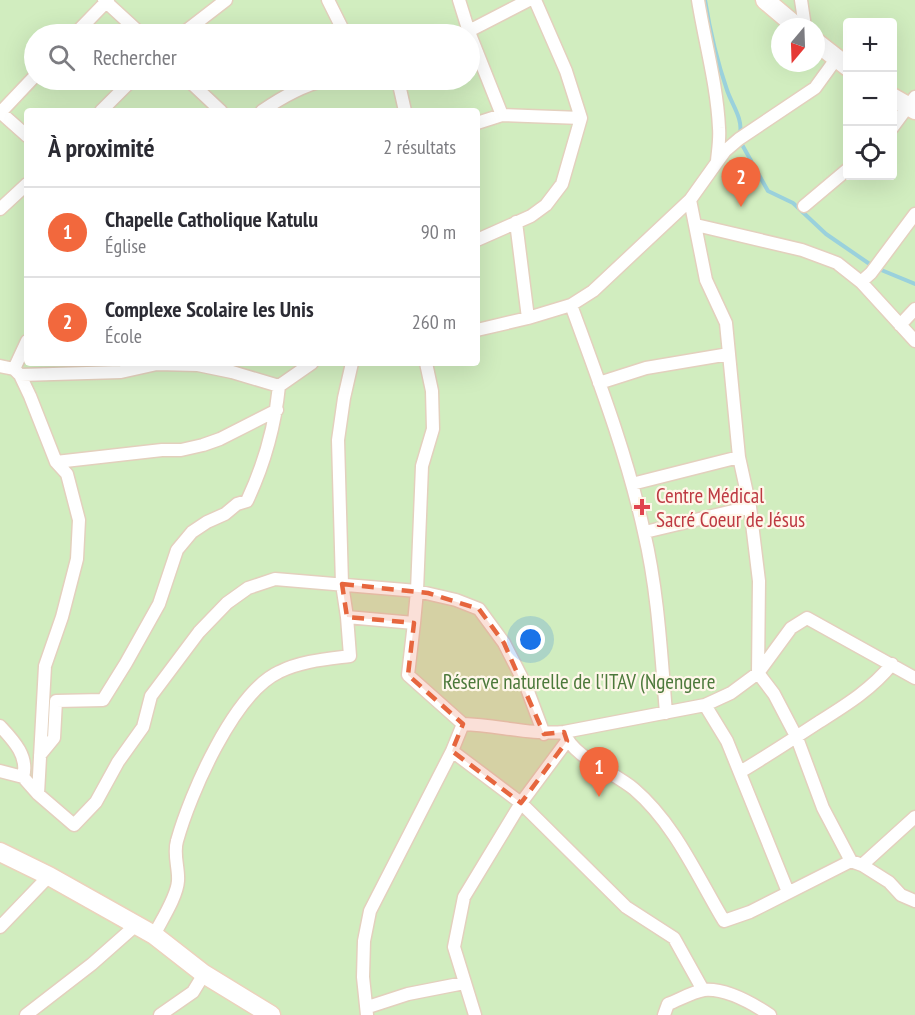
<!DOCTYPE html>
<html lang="fr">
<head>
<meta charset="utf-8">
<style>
	body { margin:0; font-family:"PT Sans Narrow",sans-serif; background:#f2f2f3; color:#2b2b33 }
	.controls { position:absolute; right:18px; top:18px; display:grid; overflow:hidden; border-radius:6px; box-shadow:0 6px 24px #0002 }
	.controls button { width:54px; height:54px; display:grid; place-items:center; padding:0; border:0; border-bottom:2px solid #e1e1e2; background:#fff; color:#2b2b33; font:30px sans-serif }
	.compass { position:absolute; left:771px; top:18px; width:54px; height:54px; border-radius:50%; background:#fff; box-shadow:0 6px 24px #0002; rotate:199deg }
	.you { position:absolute; left:531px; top:640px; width:21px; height:21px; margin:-15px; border:4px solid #fff; border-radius:50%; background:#1a73e8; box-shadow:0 0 0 9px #1a73e833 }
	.badge { display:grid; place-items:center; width:39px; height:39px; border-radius:50%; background:#f2683d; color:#fff; font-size:20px; font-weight:700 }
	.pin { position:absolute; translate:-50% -50px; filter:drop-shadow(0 2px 3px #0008) }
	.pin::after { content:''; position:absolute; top:32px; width:21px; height:18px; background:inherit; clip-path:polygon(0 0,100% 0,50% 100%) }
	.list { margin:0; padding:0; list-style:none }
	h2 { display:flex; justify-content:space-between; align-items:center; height:78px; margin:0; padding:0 24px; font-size:26px }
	h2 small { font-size:20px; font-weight:400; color:#7c7c81 }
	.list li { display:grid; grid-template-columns:39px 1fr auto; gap:18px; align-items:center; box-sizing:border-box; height:90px; padding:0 24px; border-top:2px solid #e1e1e2 }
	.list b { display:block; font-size:22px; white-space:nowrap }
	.list p { margin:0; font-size:20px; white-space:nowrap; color:#7c7c81 }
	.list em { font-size:20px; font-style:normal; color:#7c7c81 }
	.icon { flex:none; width:33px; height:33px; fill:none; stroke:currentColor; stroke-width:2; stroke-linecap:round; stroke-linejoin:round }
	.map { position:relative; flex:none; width:915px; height:1015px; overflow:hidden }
	.search { position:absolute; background:#fff; box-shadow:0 6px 24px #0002; left:24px; top:24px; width:456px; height:66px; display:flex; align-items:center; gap:15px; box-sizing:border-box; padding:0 21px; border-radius:33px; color:#7c7c81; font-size:22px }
	.panel { position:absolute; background:#fff; box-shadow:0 6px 24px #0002; left:24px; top:108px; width:456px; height:258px; border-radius:6px }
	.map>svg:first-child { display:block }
	.green { fill:#d1edbf; fill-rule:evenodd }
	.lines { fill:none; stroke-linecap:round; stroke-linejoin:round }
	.stream { stroke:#9ad1dc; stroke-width:4 }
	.street-casing { stroke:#e3d0bd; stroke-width:15 }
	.secondary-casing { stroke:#ebd3bc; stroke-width:21 }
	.street { stroke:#fff; stroke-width:12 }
	.secondary { stroke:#fff; stroke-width:18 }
	.marked { fill:#e6663e; fill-opacity:0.2; stroke:#e6663e; stroke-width:4.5; stroke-dasharray:12 8; stroke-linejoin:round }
	.health-dot { fill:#e0444e; stroke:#fff7ea; stroke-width:2 }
	.labels { text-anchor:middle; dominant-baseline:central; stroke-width:4.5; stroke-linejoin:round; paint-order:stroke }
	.health-label { font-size:21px; fill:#be3a42; stroke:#fff7ea; text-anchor:start }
	.park-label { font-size:21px; fill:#4c793b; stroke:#fff7ea }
</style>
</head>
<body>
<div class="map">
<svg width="915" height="1015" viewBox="0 0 915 1015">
	<rect width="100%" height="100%" fill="#fef4e2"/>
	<path class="green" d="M0,0h915v1015h-915zM848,22h44v154h-44zM780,27h36v36h-36zM34,34h436v46h-436zM27,111h450v252h-450z"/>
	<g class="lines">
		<path class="stream" d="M705,0c5,31 12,61 22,90 5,15 16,28 13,44
			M740,141l28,50 25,12 33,31 48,33 41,17"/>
		<defs>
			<path id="street" d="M104,0l37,34
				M328,0l17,34
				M459,0l10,32 33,83
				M698,0c7,43 19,85 21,128 1,11 -1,22 -2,33
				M801,0l4,27
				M75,34l33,-34
				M182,34l44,-34
				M463,34l66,-34
				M188,80l33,31
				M398,80l7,31
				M101,111l31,-31
				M262,111c20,-14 40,-25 63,-31
				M0,112l27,24
				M0,113l34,-36
				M477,123l25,-8 79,3
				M892,128l23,-31
				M690,200l16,80 20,43 13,134 11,50 9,74 -1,92 16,21 23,44 26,70 28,53
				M804,206l44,-37
				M0,209l27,-25
				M516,222l12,96
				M696,225l106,25 35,13 24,19 54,59
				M477,240l54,-24 15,-11 16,-21 19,-66 -15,-47 -31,-71
				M861,282l10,-9 44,-59
				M571,305c27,74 56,149 73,227 14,59 17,121 22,181
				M900,325l15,-16
				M477,330l51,-12 43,-13 22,-14 97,-91 35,-49 14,-12 76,-51 21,-29
				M0,366l14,3 6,6 10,21 26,66 11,12 12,46 -2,39 -15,58 -17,49 -7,128
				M14,369l13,-28
				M20,375l101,-3 36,-8 41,1 34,7 47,14
				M599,383l47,-15 83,-14
				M56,462l106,-12h19l22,-5 17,-6 57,-29
				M632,484l107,-27
				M645,532l105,-25
				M347,617l-5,-33 -4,-144 6,-42 8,-35
				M414,623l3,-32 5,-125 11,-37 -1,-38 -6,-28
				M705,705l22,36 61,151
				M0,726c13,14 29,30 23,51
				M564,732c8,25 50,40 70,57 41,35 63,87 90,132l26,-9 101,-51 11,4 27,17 12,13 14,6
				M452,751l69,52 105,104 48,31 29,52
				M40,755l14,-17 2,-37 47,-1 23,-37 33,-59 18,-54 15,-18 15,-10 18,-8 12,-10 10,-3c17,-36 28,-75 32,-115l33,-23
				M0,771l23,6 15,17 36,31 22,-23 22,-40 25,-35 8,-31 48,-64 28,-29 21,-15 27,-9 142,12 39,9 23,9 25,34 22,43 18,48
				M740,772c27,-16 53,-33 79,-50 27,-17 53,-33 73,-58
				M862,865l53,-48
				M0,927l49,-51
				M154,935c7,-14 23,-38 24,-54 1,-13 -5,-27 -1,-40 13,-47 57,-148 102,-169 22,-11 48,-13 71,-16l-3,-39 67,6 -6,52 55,49
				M368,1007l40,-13 56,-11
				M26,1015l66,-51 43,-38
				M160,1015l33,-23 11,-18
				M367,1015l-4,-38 1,-36 6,-30 82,-160 11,-27c34,1 67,11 101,8l141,-27 26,-12 27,-20 33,-45 16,-10 108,60
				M475,1015l-21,-68 10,-50 57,-94 46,-62
				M664,1015l4,-11c11,-4 24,-12 36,-14 22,-2 48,13 66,25"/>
			<path id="secondary" d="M765,0l32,27
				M816,42l32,25
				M892,97l23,13
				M0,852l49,24 105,59 50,39 67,41"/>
		</defs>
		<use href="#street" class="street-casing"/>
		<use href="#secondary" class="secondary-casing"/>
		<use href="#street" class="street"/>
		<use href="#secondary" class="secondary"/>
	</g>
	<path class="marked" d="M342,584l86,9 51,16 25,34 40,91 20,-2 3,9 -46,62 -69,-52 11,-27 -55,-49 6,-52 -67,-6z"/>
	<path class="health-dot" d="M639 498h6v6h6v6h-6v6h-6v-6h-6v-6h6z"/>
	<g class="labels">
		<g class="health-label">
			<text x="656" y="495">Centre Médical<tspan x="656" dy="24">Sacré Coeur de Jésus</tspan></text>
		</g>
		<g class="park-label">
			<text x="579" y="681">Réserve naturelle de l'ITAV (Ngengere</text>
		</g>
	</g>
</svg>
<div class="controls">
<button>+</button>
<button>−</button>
<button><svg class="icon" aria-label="locate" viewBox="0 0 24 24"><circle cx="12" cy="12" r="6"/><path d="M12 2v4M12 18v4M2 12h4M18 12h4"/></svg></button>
</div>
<svg class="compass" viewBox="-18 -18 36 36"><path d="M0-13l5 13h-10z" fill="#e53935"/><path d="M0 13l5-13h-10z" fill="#7c7c81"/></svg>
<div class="you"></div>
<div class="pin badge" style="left:599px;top:797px">1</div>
<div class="pin badge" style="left:741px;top:207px">2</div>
<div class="search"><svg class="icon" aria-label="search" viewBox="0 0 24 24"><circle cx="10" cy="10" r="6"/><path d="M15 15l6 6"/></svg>Rechercher</div>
<section class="panel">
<h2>À proximité<small>2 résultats</small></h2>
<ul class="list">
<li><span class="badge">1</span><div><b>Chapelle Catholique Katulu</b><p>Église</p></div><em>90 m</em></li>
<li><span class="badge">2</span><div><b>Complexe Scolaire les Unis</b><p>École</p></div><em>260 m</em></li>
</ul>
</section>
</div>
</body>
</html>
